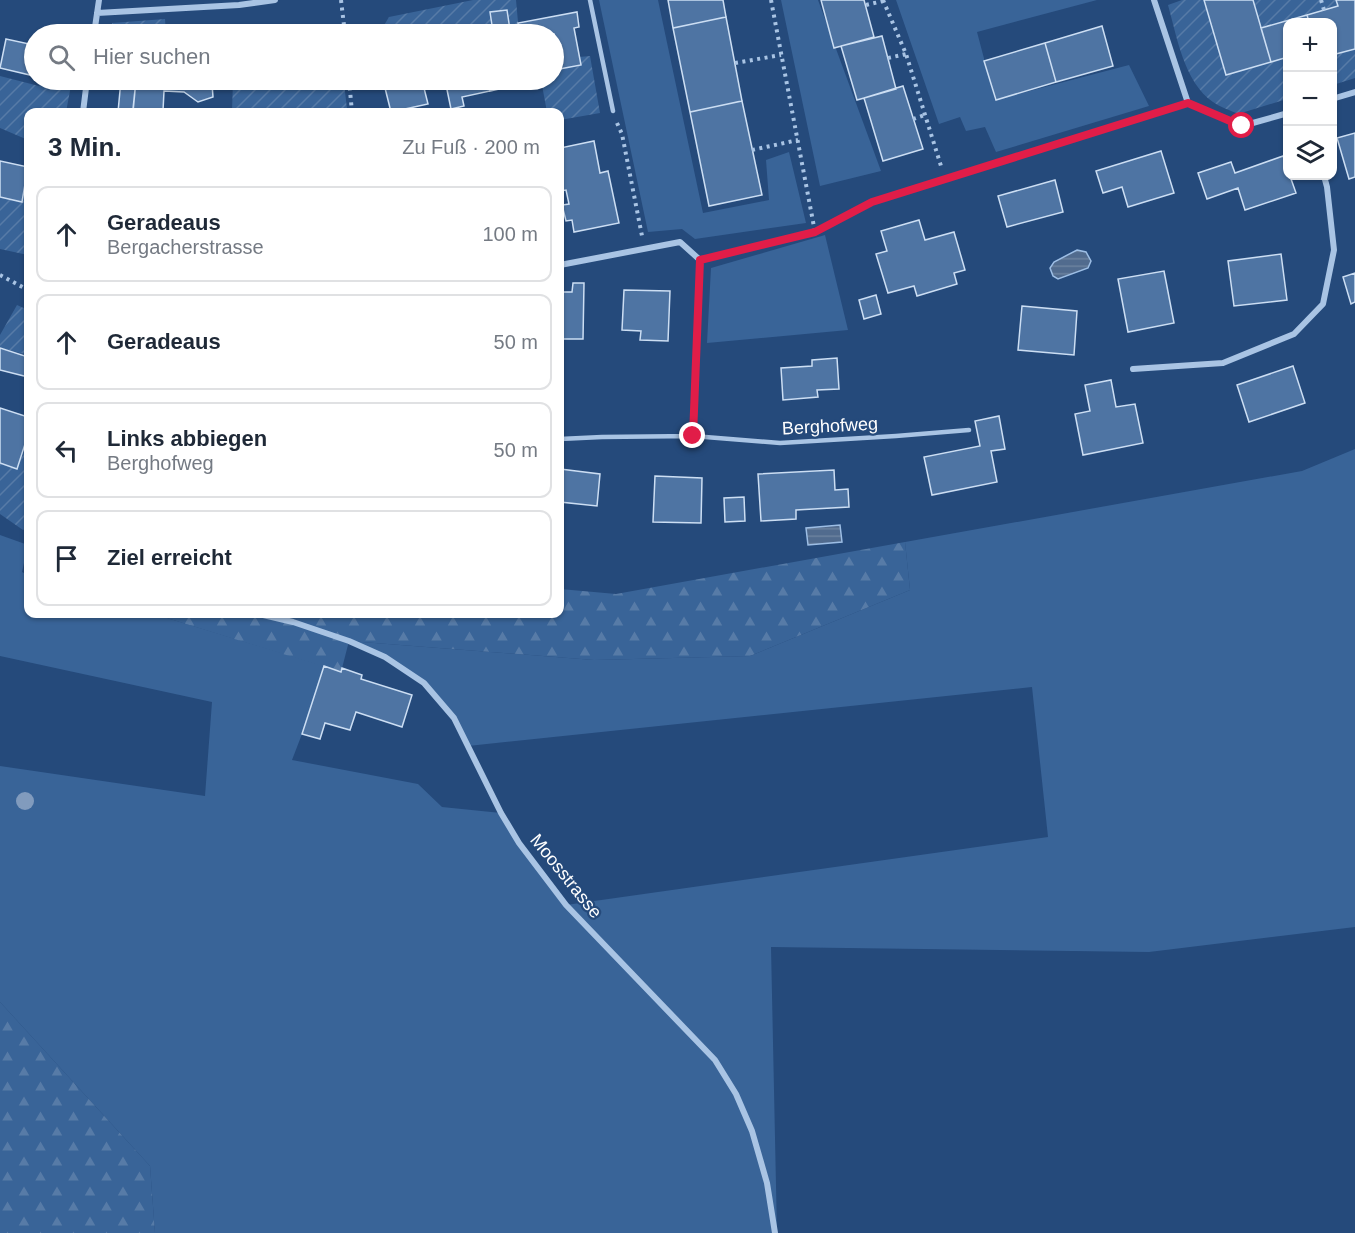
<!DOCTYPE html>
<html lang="de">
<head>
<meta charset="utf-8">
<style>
	body { margin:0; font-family:Helvetica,sans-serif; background:#f6f6f7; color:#1f2937 }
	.controls { position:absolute; right:18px; top:18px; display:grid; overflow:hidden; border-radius:12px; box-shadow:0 2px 4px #0004 }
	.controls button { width:54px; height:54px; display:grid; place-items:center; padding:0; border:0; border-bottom:2px solid #e0e1e3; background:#fff; color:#1f2937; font:30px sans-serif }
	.stop { position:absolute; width:18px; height:18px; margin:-14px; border:4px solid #e11d48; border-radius:50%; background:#fff }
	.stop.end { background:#e11d48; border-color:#fff; box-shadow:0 2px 6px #0008 }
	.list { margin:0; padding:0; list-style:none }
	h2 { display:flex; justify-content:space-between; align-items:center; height:78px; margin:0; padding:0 24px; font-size:26px }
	h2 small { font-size:20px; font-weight:400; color:#747a83 }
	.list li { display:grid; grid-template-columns:39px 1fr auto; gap:18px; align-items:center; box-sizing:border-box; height:96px; margin:0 12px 12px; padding:0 12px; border:2px solid #e0e1e3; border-radius:12px }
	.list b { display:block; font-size:22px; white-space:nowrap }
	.list p { margin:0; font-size:20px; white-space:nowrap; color:#747a83 }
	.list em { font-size:20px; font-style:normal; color:#747a83 }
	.icon { flex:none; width:33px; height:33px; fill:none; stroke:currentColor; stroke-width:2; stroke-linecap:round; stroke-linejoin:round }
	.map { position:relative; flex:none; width:1355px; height:1233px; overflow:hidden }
	.search { position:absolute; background:#fff; box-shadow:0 2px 4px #0004; left:24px; top:24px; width:540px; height:66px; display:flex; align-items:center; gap:15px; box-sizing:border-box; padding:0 21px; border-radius:33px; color:#747a83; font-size:22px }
	.panel { position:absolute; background:#fff; box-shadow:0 2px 4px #0004; left:24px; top:108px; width:540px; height:510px; border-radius:12px }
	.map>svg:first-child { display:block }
	.grass { fill:#396498 }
	.forest { fill:url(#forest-firs) }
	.garden { fill:url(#garden-furrows) }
	.water { fill:url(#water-rules); stroke:#9dbee5; stroke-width:1.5 }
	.building { fill:#4e74a3; stroke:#ccdef3; stroke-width:1.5 }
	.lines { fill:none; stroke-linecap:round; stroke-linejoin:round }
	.path { stroke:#a9c4e4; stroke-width:4; stroke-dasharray:3 4.5; stroke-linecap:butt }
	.lane { stroke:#a9c4e4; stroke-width:4.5 }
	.street { stroke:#a9c4e4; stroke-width:6 }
	.tree { fill:#819bbd }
	.route { stroke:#e11d48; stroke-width:8 }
	.labels { text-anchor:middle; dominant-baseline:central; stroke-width:4.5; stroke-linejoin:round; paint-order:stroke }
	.street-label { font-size:18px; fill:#fff; stroke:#254a7b }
</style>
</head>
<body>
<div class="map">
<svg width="1355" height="1233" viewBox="0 0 1355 1233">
	<defs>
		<pattern id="forest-firs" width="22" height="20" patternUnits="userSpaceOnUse" patternTransform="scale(1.5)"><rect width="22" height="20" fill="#396498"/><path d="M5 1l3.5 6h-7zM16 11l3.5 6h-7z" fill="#577ba7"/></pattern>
		<pattern id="garden-furrows" width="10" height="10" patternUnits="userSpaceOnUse" patternTransform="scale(1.5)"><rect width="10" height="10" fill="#396498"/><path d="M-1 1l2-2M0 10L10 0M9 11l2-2" fill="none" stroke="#577ba7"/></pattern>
		<pattern id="water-rules" width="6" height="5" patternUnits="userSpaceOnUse" patternTransform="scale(1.5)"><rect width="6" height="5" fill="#516b8e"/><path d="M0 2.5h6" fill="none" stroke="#6b819f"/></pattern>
	</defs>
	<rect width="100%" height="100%" fill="#254a7b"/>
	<path class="grass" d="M599,0h59l45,213 66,-13 -3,-40 23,-8 17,71 -111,16 -13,-10 -34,3z
		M781,0h37l63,171 -61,15z
		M896,0h201l-120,32 18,68 134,-35 20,41 -153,46 -11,-25 -19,4 -6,-14 -21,7z
		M825,235l23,95 -141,13 4,-75z
		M1355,449v478l-206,25 -378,-5 6,286h-622l-5,-67 -150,-164v-236l205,30 7,-94 -212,-46v-121l28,10 -6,27 6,3v39h126l170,52 -22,68 -10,26 126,24 24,23 59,6 18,30 47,62 482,-68 -16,-150 -564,59 -14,-28 -31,-35 -38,-26 -36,-16 245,19 156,-4 160,-66 -5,-48 397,-71z"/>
	<path class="forest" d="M905,542l5,48 -160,66 -156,4 -245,-19 -8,31 -187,-58h406v-25l56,5z
		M0,1002l150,164 5,67h-155z"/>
	<path class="garden" d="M473,0h43l3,33 -8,1h-127l-1,-7 6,-10z
		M1182,0h22l22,75 61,-18v42l-49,15c-8,-4 -18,-7 -25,-12 -29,-20 -36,-65 -45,-97z
		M1253,0h83l2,6 -77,22z
		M165,19l1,15h-49l-2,-7h-3v-4z
		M1355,49v29l-22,7v-30z
		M590,56l10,57 -40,7v-8h-13l-6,-32h13v-10l27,-5 -2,-8z
		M0,76l39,10 3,-6h30l-6,32h-38v28l-28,-12z
		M233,80l111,3 3,26 -34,3h-81z
		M28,167v88l-28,-6v-52l22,5z
		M17,305l11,5v45l-28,-7v-13z
		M28,441v87l-5,2 -23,-16v-51l17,6z"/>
	<path class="water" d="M1077,250l9,2 5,9 -3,7 -30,11 -5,-3 -3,-8 4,-6z
		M840,525l2,17 -34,3 -2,-17z"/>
	<path class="building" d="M668,0h55l3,17 -53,11z
		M821,0h43l10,37 -40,11z
		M1204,0h49l18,62 -45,13z
		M1336,0h19v49l-23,6v-33h-23l-2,-7 31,-9z
		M507,10l3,20 -17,2 -3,-20z
		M577,12l2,15 -5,1 7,37 -27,5v-36h-34l-2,-11z
		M1307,15l2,7h-21v35l-17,5 -10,-34z
		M726,17l16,84 -52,11 -17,-84z
		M1102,26l11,40 -57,16 -11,-39z
		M341,30l1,4h-91v-3z
		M882,36l14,53 -39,11 -16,-54z
		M6,39l28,6v31l-34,-8z
		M1045,43l11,39 -60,18 -12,-39z
		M121,80h15l-3,32h-15z
		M136,80h29l47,4 1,13 -15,5 -14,-10 -20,-1 -1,20 -30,-2z
		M251,80h93v3z
		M383,80h39l6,24 -37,8z
		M445,80h42l3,11 -28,6 2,9 -13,3z
		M487,80h42l1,2 -40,9z
		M903,86l20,63 -40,12 -19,-63z
		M742,101l20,94 -53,11 -19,-94z
		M1355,133v44l-6,2 -12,-41z
		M594,141l6,32 8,-2 11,52 -45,9 -2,-12 -6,1 -4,-16 7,-1 -3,-14 -6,1v-43z
		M1161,151l13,42 -46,14 -6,-20 -19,6 -7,-22z
		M1283,156l5,13v7h2l6,17 -51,17 -7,-22 -31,11 -9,-26 33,-11 4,11z
		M0,161l28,6 -6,35 -22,-5z
		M1055,180l8,32 -56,15 -9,-31z
		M919,220l6,20 29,-8 11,38 -11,3 3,11 -40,12 -3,-10 -26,7 -12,-39 11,-3 -6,-20z
		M1281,254l6,46 -53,6 -6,-45z
		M1164,271l10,52 -46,9 -10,-53z
		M1355,273v29l-4,2 -8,-27z
		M573,283h11l-1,56h-23v-47h12z
		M624,290l46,1 -2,50 -28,-1 1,-9 -19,-1z
		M876,295l5,19 -17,5 -5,-19z
		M1022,306l55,5 -3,44 -56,-5z
		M0,348l28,9v20l-28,-7z
		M837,358l2,31 -22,1 1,7 -35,3 -2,-32 31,-2v-6z
		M1293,366l12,37 -56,19 -12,-37z
		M1111,380l5,27 19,-3 8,39 -60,12 -8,-41 15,-3 -5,-26z
		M0,408l28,9v18l-11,34 -17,-6z
		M999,416l6,33 -14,2 6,31 -65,13 -8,-38 56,-11 -5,-25z
		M560,469l40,5 -3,32 -37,-4z
		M834,470l1,20 13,-1 1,18 -53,3v9l-35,2 -3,-47z
		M655,476l47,2 -1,45 -48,-1z
		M744,497l1,24 -20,1 -1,-24z
		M324,666l17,6 1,-4 20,7 -1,4 51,16 -10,32 -46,-15 -6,18 -25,-7 -5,16 -18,-5z"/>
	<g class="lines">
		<path class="path" d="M341,0l4,34
			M771,0l44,232
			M883,0l23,54 35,112
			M1321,0l3,10
			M866,5l17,-4
			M888,58l18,-4
			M735,63l46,-8
			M349,80l3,32
			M913,119l12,-4
			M617,123l5,11 20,102
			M752,150l46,-10
			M712,257l103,-25 46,-24
			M0,275l28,15"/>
		<path class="lane" d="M590,0l23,111
			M693,436l87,7 116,-7 73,-6
			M560,439l42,-2 91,-1 7,-176"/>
		<path class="street" d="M1154,0l34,103 54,23 46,-13
			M97,13l142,-8 36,-5
			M94,34l5,-34
			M1332,99l23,-7
			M83,112l4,-32
			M872,202l316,-99
			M560,265l120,-23 20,18
			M1133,369l90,-6 71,-29 29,-30 11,-54 -7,-63 -3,-11
			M259,614l34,8 56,19 36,16 39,26 30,35 47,95 18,30 47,62 149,155 21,34 16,37 15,52 8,50"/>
	</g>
	<circle class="tree" cx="25" cy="801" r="9"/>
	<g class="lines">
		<path class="route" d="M693,436l7,-176 115,-28 57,-30 316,-99 54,23"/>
	</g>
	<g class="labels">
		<g class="street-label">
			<text transform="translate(830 426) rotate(-3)">Berghofweg</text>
			<text transform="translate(566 876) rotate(51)">Moosstrasse</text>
		</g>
	</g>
</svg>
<div class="controls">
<button>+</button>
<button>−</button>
<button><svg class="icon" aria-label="layers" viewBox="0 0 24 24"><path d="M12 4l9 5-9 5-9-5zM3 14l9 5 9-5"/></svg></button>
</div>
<div class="stop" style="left:1242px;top:126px"></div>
<div class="stop end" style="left:693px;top:436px"></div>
<div class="search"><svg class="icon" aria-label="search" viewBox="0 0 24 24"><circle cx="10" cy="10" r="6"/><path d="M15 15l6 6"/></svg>Hier suchen</div>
<section class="panel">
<h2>3 Min.<small>Zu Fuß · 200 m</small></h2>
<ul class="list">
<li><svg class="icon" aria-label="ahead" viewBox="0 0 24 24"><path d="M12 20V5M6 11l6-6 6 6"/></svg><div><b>Geradeaus</b><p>Bergacherstrasse</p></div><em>100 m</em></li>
<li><svg class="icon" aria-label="ahead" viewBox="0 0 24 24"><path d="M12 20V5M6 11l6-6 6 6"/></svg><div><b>Geradeaus</b></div><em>50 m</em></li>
<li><svg class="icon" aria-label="left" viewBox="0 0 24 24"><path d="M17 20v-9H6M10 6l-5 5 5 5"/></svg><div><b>Links abbiegen</b><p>Berghofweg</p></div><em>50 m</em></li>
<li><svg class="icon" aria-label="arrive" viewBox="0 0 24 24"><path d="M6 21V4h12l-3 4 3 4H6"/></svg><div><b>Ziel erreicht</b></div></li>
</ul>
</section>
</div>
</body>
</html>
